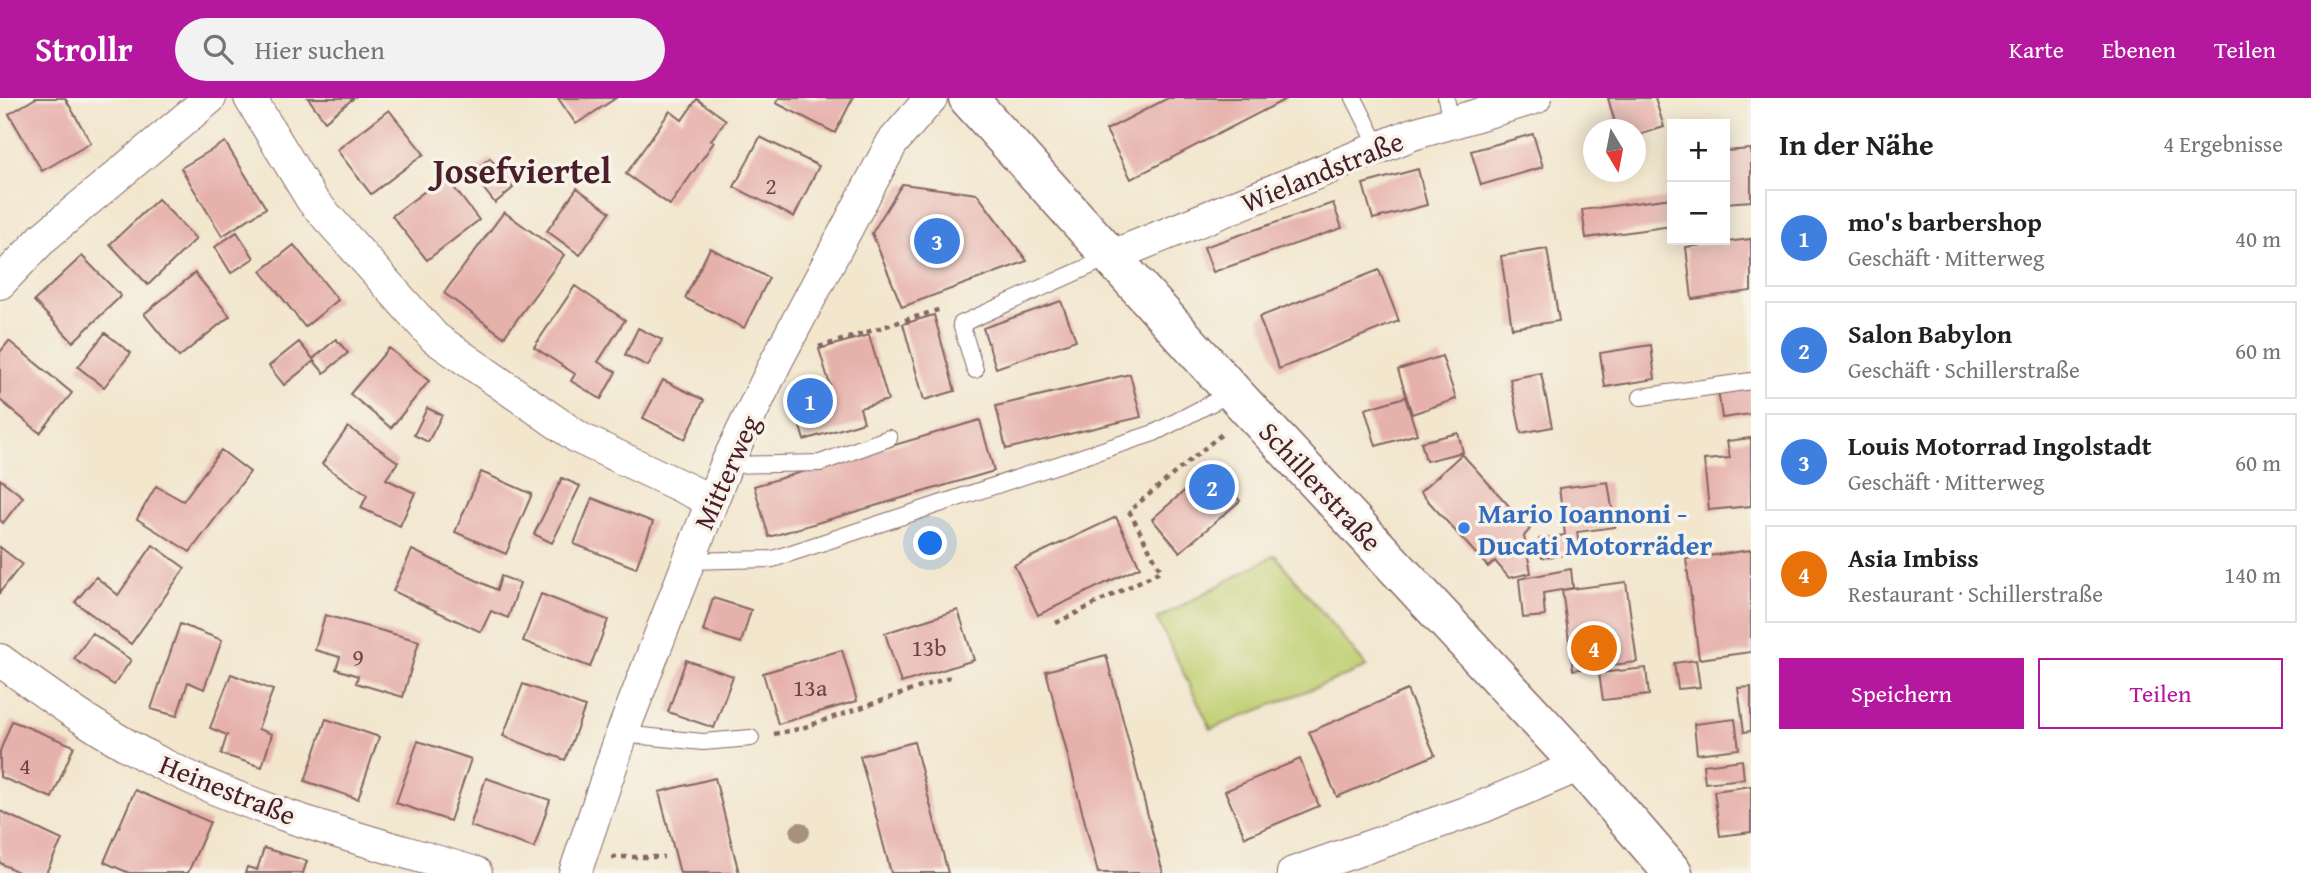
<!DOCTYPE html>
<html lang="de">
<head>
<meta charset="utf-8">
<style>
	body { margin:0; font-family:"Gentium Book Plus",serif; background:#f2f2f2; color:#202124 }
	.controls { position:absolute; right:21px; top:21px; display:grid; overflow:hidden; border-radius:0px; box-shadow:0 4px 18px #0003 }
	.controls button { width:63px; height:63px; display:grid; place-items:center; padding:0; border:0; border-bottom:2px solid #e0e0e0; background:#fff; color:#202124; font:35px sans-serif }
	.compass { position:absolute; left:1583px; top:21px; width:63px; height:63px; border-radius:50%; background:#fff; box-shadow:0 4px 18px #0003; rotate:170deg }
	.you { position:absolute; left:931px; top:446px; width:24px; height:24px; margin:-18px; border:5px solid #fff; border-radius:50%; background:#1a73e8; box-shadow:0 0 0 10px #1a73e833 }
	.badge { display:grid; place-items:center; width:46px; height:46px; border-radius:50%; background:#b5179e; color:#fff; font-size:23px; font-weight:700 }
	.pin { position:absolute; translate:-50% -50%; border:4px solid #fff; box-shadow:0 2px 7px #0006 }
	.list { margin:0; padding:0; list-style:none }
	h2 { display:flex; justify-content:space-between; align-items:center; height:91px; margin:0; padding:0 28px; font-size:30px }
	h2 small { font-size:23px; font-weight:400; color:#757577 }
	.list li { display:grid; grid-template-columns:46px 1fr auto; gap:21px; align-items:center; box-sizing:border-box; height:98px; margin:0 14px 14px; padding:0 14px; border:2px solid #e0e0e0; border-radius:0px }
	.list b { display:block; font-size:26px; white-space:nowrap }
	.list p { margin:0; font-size:23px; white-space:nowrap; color:#757577 }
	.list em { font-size:23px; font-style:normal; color:#757577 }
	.actions { display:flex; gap:14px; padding:21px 28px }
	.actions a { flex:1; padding:16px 0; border:2px solid #b5179e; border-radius:0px; text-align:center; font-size:24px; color:#b5179e }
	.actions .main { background:#b5179e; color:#fff }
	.icon { flex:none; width:38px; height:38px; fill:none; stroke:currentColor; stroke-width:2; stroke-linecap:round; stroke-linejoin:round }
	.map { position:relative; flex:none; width:1751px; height:775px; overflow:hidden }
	header { display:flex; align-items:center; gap:42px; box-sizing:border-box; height:98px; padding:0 35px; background:#b5179e; color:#fff }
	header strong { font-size:33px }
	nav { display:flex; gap:38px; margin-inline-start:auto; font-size:24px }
	.search { width:490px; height:63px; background:#f2f2f2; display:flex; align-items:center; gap:18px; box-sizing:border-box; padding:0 24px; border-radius:38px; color:#757577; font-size:26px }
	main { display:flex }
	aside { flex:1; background:#fff }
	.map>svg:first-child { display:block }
	.green { fill:#bfcf71; stroke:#84774e; stroke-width:2 }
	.building { fill:#e6b1ab }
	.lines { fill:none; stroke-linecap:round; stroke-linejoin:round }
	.service-casing { stroke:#856564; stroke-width:18 }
	.minor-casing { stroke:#856564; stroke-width:34 }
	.secondary-casing { stroke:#856564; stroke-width:41 }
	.path { stroke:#856564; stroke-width:4.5; stroke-dasharray:5 5; stroke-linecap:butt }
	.service { stroke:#fff; stroke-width:16 }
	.minor { stroke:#fff; stroke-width:32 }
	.secondary { stroke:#fff; stroke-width:38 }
	.tree { fill:#a6917d }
	.shop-dot { fill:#3f7fe0; stroke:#f7f3e8; stroke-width:2.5 }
	.labels { text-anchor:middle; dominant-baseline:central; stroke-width:7; stroke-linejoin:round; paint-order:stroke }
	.number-label { font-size:24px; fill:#71444b }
	.street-label { font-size:28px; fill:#4a1f2b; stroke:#f7f3e8 }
	.shop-label { font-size:28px; font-weight:bold; fill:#366cbe; stroke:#f7f3e8; text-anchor:start }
	.district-label { font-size:35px; font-weight:bold; fill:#4a1f2b; stroke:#f7f3e8 }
</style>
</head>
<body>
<header>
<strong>Strollr</strong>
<div class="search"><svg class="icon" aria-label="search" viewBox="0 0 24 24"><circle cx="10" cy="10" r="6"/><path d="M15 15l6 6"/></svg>Hier suchen</div>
<nav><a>Karte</a><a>Ebenen</a><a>Teilen</a></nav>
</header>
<main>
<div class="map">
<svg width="1751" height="775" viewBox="0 0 1751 775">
	<rect width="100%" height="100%" fill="#f7f3e8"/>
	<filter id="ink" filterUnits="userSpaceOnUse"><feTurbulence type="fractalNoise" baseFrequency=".0143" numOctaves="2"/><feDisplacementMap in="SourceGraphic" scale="14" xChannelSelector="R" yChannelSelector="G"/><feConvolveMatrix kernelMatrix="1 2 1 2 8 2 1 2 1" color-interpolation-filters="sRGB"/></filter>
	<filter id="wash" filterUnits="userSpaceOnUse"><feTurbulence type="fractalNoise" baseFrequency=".00686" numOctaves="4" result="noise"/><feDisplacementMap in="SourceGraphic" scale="28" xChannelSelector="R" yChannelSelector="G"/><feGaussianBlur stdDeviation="1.57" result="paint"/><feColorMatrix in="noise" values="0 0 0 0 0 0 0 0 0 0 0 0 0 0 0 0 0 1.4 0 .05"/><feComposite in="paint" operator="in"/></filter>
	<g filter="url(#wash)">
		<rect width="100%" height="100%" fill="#f2e6cd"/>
		<path class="green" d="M1275,457l92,112 -156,62 -54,-110z"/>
		<g id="blocks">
			<path class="building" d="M36,0h29l26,45 -49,28 -33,-57z
				M308,0h46l-29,23z
				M558,0h58l-40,26z
				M779,0h74l-18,35 -59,-30z
				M1168,0h120l-157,81 -25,-49z
				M1608,0h47l9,29 -28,9v-6h-19z
				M697,1l29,21 -15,20 3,2 -44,63 -44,-31 44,-63 12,9z
				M389,12l35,44 -53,40 -34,-44z
				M1533,36l10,33 -62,18 -10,-34z
				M760,39l59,29 -25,51 -60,-30z
				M225,44l41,66 -44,28 -41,-68z
				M1751,51v52l-26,2v-52z
				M490,60l23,30 -18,15 -24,-30z
				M1418,71l9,36 -54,14 -10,-35z
				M445,78l34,44 -52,40 -35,-44z
				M902,86l75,10 50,67 -125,46 -30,-74z
				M577,90l33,24 -30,43 -33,-24z
				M1672,100v28l-86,12 -4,-28z
				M158,101l38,40 -48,46 -38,-41z
				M1333,105l9,25 -129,44 -9,-25z
				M504,114l60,43 -60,82 -60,-44z
				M237,134l17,26 -23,15 -16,-26z
				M1751,141v52l-59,8 -6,-52z
				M294,147l44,55 -33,27 -44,-56z
				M710,150l59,30 -25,50 -59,-30z
				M1547,151l12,72 -47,7 -11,-72z
				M82,158l39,40 -48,46 -39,-41z
				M1379,172l20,51 -120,48 -20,-52z
				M195,175l35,43 -51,41 -35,-43z
				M575,188l50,34 -27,42 18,10 -15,27 -30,-18 4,-7 -41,-27z
				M1061,203l15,39 -80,28 -13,-40z
				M934,217l21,76 -31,9 -21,-76z
				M638,230l24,12 -14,26 -23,-11z
				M105,235l26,20 -27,34 -26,-20z
				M869,237l19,65 -28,8 4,14 -60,18 -13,-43 39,-12 -11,-36z
				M336,241l12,14 -24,20 -10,-12 -30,24 -15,-19 30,-24 14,17z
				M9,243l63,52 -32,40 -40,-33v-48z
				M1651,247l4,34 -50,8 -5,-34z
				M389,250l40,33 -38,47 -41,-34z
				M1442,258l14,43 -44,15 -14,-44z
				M1541,275l11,54 -31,6 -11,-54z
				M1130,276l11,43 -135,32 -10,-43z
				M663,282l41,20 -19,39 -42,-21z
				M1751,287v29l-29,4 -4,-28z
				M1405,299l12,37 -41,12 -11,-37z
				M427,310l15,7 -14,27 -14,-7z
				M980,322l14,51 -225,66 -15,-51z
				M348,329l50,35 -12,17 29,14 -15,33 -39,-18 6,-13 -45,-31z
				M1458,335l5,19 -37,9 -5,-19z
				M1751,340v68l-42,4 -5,-50 26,-2 -3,-17z
				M221,352l29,22 -60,80 -53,-33 19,-33 27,15z
				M1462,356l68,75 -6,7 7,37 -22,5 -14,-17 -7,6 -68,-75z
				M1211,370l29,33 -60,51 -28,-33z
				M481,374l51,22 -26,60 -51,-22z
				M562,380l18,8 -28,57 -18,-9z
				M0,381l23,18 -20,26 -3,-3z
				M1608,384l7,45 -38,5 3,21 -38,5 -3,-19 26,-4 -6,-47z
				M592,400l61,24 -17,46 -62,-24z
				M1116,419l24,50 -102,48 -24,-50z
				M153,447l32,23 -54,76 -56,-42 21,-25 22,18z
				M0,449l22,17 -22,28z
				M412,452l85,40 4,-14 19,7 -12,35 -17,-7 -10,21 -88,-41z
				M1751,452v102l-52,7 -13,-100z
				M1571,471l2,19 -30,5 2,23 -22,2 -4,-39z
				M1626,484l11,80 -64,8 -11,-80z
				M541,496l67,26 -18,47 -67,-26z
				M713,500l38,12 -10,33 -38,-12z
				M958,512l16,50 -73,23 -16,-50z
				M325,517l94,26 -16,56 -47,-14 2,-7 -22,-7 4,-12 -25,-7z
				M180,526l42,16 -18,49 -16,-7 -11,34 -26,-7z
				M92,535l39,27 -17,25 -40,-26z
				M842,552l15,51 -79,23 -15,-51z
				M1106,557l57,218h-65l-52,-202z
				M686,562l47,16 -19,52 -46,-16z
				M1696,562l4,27 -22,2 -4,-26z
				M1646,570l3,27 -46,5 -4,-27z
				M231,576l42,16 -15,39 14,5 -10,33 -41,-13 6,-19 -17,-7z
				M523,586l62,23 -20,53 -62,-24z
				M1751,589v44l-7,1 -6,-44z
				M1407,592l28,65 -98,42 -28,-65z
				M326,621l53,18 -21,62 -53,-18z
				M1735,621l4,30 -42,5 -3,-30z
				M12,623l62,25 -22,52 -52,-21v-26z
				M418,643l53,18 -21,62 -54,-18z
				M914,644l34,131h-57l-31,-117z
				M1300,661l19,47 -74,31 -20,-46z
				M1742,662l2,19 -39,4 -2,-18z
				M486,680l64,22 -16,48 -64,-22z
				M715,680l24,95h-59l-21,-81z
				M1751,688v46l-31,4 -6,-45z
				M135,692l75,32 -22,51h-59l-25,-11z
				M0,713l62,29 -16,33h-26l-20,-10z
				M264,750l43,13 -4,12h-58l2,-6 10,3z"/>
		</g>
	</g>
	<g filter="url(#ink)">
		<use href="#blocks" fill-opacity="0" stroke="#856564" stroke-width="2"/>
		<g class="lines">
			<defs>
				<path id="service" d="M1354,0l25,50
					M1446,0l5,25
					M975,272l-14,-46 149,-67
					M1641,299l110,-16
					M726,367l94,-2 69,-25
					M687,463l86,-2 381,-126 79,-41
					M622,636l81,8 48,-4"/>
				<path id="minor" d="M250,0l62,102 123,138 144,100 133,63
					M1112,158l301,-122 122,-36
					M0,185l44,-46 166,-139
					M0,562c54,40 110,79 170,108 97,48 203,74 306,105
					M575,775l47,-139 104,-269 51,-105 115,-217 39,-45
					M1293,775l189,-66 98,-42"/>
				<path id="secondary" d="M968,0l265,294 347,373 93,108"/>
			</defs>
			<use href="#service" class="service-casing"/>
			<use href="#minor" class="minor-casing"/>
			<use href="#secondary" class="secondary-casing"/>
			<path class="path" d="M819,249l122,-38
				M1056,525l105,-52 -32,-60 94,-78
				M774,636l25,-5 154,-53
				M612,759h52"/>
			<use href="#service" class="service"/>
			<use href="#minor" class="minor"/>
			<use href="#secondary" class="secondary"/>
		</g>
		<circle class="tree" cx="800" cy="734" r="10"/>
	</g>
	<circle class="shop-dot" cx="1464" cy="430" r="7"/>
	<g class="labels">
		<g class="number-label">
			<text x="771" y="87">2</text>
			<text x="929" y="549">13b</text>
			<text x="358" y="558">9</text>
			<text x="810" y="589">13a</text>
			<text x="25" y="667">4</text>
		</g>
		<g class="street-label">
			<text transform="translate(1322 73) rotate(-22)">Wielandstraße</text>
			<text transform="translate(726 374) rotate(-66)">Mitterweg</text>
			<text transform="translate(1321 388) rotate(47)">Schillerstraße</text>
			<text transform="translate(228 691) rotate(22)">Heinestraße</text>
		</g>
		<g class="shop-label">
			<text x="1478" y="414">Mario Ioannoni -<tspan x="1478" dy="32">Ducati Motorräder</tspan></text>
		</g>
		<g class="district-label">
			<text x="522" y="72">Josefviertel</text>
		</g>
	</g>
</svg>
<div class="controls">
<button>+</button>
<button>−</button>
</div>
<svg class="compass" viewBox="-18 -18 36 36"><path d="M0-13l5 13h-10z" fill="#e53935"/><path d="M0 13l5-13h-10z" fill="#757577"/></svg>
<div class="you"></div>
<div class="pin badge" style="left:810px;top:303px;background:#3f7fe0">1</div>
<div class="pin badge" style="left:1212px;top:389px;background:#3f7fe0">2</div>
<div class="pin badge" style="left:937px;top:143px;background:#3f7fe0">3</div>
<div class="pin badge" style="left:1594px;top:550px;background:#e8710a">4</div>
</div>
<aside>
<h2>In der Nähe<small>4 Ergebnisse</small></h2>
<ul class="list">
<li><span class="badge" style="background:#3f7fe0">1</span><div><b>mo's barbershop</b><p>Geschäft · Mitterweg</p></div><em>40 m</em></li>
<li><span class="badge" style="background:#3f7fe0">2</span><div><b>Salon Babylon</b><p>Geschäft · Schillerstraße</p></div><em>60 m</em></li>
<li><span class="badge" style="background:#3f7fe0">3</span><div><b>Louis Motorrad Ingolstadt</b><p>Geschäft · Mitterweg</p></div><em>60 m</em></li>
<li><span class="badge" style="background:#e8710a">4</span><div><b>Asia Imbiss</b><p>Restaurant · Schillerstraße</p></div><em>140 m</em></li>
</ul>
<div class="actions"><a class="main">Speichern</a><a>Teilen</a></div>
</aside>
</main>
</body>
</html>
